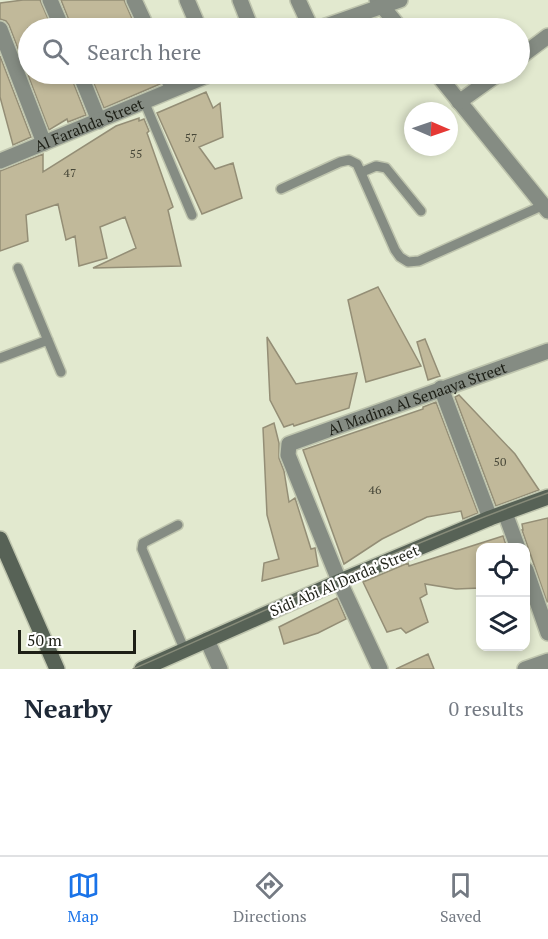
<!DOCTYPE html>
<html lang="en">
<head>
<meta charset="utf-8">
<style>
	body { margin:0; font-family:"PT Serif",serif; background:#f6f6f7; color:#1f2937 }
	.controls { position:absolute; right:18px; bottom:18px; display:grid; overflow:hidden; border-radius:12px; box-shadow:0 3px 9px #0003 }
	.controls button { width:54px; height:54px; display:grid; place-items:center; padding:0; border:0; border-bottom:2px solid #e0e1e3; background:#fff; color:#1f2937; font:30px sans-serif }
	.compass { position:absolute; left:404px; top:102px; width:54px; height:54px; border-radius:50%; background:#fff; box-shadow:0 3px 9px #0003; rotate:92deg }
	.scale { position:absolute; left:18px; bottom:15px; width:118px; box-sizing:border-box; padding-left:6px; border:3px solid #1d1f16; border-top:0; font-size:16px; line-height:21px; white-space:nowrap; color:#1d1f16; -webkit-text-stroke:4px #fff; paint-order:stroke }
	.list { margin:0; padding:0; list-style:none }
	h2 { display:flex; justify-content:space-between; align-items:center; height:78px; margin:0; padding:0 24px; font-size:26px }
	h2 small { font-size:20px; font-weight:400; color:#747a83 }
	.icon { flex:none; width:33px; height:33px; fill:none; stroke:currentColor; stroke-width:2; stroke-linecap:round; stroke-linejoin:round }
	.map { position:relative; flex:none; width:548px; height:669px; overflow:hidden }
	.search { position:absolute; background:#fff; box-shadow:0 3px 9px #0003; left:18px; right:18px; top:18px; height:66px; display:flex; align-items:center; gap:15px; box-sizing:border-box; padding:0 21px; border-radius:33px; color:#747a83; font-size:22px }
	.sheet { height:186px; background:#fff }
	nav { display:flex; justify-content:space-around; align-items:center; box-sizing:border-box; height:84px; border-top:2px solid #e0e1e3; background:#fff; font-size:16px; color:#747a83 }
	nav a { display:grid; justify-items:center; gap:3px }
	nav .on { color:#1a73e8 }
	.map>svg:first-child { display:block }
	.building { fill:#c1b99a; stroke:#948e76; stroke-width:1.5 }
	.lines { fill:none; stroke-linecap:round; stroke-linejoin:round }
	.service-casing { stroke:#bfc5ae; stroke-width:12 }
	.minor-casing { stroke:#bfc5ae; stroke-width:18 }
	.secondary-casing { stroke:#bfc5ae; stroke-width:18 }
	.service { stroke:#858c83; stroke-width:9 }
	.minor { stroke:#858c83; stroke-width:15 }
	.secondary { stroke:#576256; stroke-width:15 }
	.tram { stroke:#878b79; stroke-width:1.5 }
	.labels { text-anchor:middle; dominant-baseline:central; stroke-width:4.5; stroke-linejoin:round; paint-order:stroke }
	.number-label { font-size:12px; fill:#464637 }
	.street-label { font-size:15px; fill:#1d1f16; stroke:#fff }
</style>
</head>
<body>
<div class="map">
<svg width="548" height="669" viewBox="0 0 548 669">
	<rect width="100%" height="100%" fill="#e2e9cf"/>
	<path class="building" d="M23,0h17l12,28h-24v46h42l16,41 -18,7 -1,-3 -18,11 -40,-105 -3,-4 -6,-2v-16z
		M61,0h63l12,28h-64z
		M0,56l31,81 -18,8 -13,-48z
		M90,74h66l4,10 -56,24z
		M206,92l7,16 7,-5 3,34 -24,10 16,22 18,-6 9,35 -40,16 -45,-101z
		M139,118v3l5,-2 5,12 -2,2 26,74 -5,3 13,56 -88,2 43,-20 -11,-31 -25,10 7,31 -28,8 -4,-30 -9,4 -8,-36 -32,11 2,26 -28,10v-80l43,-17v18l73,-46z
		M378,287l43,79 -55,16 -18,-82z
		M267,337l29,47 61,-11 -8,35 -55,18 -1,-2 -9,3 -14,-27z
		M425,339l15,37 -12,4 -11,-38z
		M459,395l56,59 24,36 -43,16 -41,-109z
		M436,402l42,111 -15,6 -2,-8 -34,6 -45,22 -38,25 -41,-114 120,-41v-2z
		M274,423l5,20v15l5,13 5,31 6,-4 16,51 4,-1 3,18 -56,15 2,-18 15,-4 -12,-44 -4,-87z
		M548,518v83l-1,1 -25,-72h1l-1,-6z
		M503,536l4,12h-27v40l-24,1 -31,-5 2,10 -7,4 8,24 -22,11 -5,-5 -14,4 -24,-50 45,-19 1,3z
		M337,598l9,21 -28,14 -34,11 -5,-17z
		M428,654l6,15h-38z"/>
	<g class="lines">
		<defs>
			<path id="service" d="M144,101l48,114
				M362,172l14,-6 10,2 35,43
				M281,189l59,-27 9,-2 8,4 38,86 5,7 8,5 11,-1 125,-56
				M18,268l43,104
				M0,358l48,-18
				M178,525l-35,18 -1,6 43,102"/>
			<g id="minor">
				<path d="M50,0l12,28"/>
				<path d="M134,0l13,28"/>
				<path d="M187,0l12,28"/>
				<path d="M240,0l11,28"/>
				<path d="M298,0l13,28"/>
				<path d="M377,0l23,28"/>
				<path d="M320,28l80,-28"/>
				<path d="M0,29l44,114"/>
				<path d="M520,57l28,-21"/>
				<path d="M80,74l19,47"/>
				<path d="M166,74l7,15"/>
				<path d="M437,74l111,137"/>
				<path d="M459,102l39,-28"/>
				<path id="s1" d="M0,161l211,-87"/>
				<path d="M441,388l49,130"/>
				<path d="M505,513l13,35"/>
				<path d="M526,570l22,63"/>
				<path d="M207,640l13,29"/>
				<path id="s2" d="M380,669l-42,-91 -50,-123 1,-11 259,-93"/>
				<path d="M525,669l23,-8"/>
			</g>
			<path id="secondary" d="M0,539l57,130
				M142,669l198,-88 150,-63 58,-21"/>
		</defs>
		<use href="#service" class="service-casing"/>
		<use href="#minor" class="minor-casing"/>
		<use href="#secondary" class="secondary-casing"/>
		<use href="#service" class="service"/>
		<use href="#minor" class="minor"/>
		<use href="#secondary" class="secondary"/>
		<path class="tram" d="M133,669c137,-60 273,-125 415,-176"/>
	</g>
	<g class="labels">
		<g class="number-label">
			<text x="191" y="137">57</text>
			<text x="136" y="153">55</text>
			<text x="70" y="172">47</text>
			<text x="500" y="461">50</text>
			<text x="375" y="489">46</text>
		</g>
		<g class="street-label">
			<text stroke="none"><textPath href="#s1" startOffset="96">Al Farahda Street</textPath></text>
			<text stroke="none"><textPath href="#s2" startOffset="380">Al Madina Al Senaaya Street</textPath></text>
			<text transform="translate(344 580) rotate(-23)">Sidi Abi Al Darda' Street</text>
		</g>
	</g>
</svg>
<div class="controls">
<button><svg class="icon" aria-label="locate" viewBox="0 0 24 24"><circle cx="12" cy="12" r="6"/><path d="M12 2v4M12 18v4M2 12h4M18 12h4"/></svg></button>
<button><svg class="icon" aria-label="layers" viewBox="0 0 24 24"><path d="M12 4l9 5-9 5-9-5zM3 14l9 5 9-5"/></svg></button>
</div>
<svg class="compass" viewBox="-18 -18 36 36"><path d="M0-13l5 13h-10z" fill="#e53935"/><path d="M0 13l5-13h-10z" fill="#747a83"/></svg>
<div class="scale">50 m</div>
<div class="search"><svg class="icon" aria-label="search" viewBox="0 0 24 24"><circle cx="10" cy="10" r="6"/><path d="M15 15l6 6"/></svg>Search here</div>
</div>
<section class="sheet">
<h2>Nearby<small>0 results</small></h2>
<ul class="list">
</ul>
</section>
<nav>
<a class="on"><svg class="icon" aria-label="map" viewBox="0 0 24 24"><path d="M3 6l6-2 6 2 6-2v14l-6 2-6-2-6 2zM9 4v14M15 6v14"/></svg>Map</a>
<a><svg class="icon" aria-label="directions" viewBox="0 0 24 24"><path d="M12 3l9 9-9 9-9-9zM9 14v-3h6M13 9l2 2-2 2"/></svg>Directions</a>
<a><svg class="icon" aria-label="saved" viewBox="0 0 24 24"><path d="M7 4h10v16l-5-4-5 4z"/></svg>Saved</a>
</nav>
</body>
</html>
